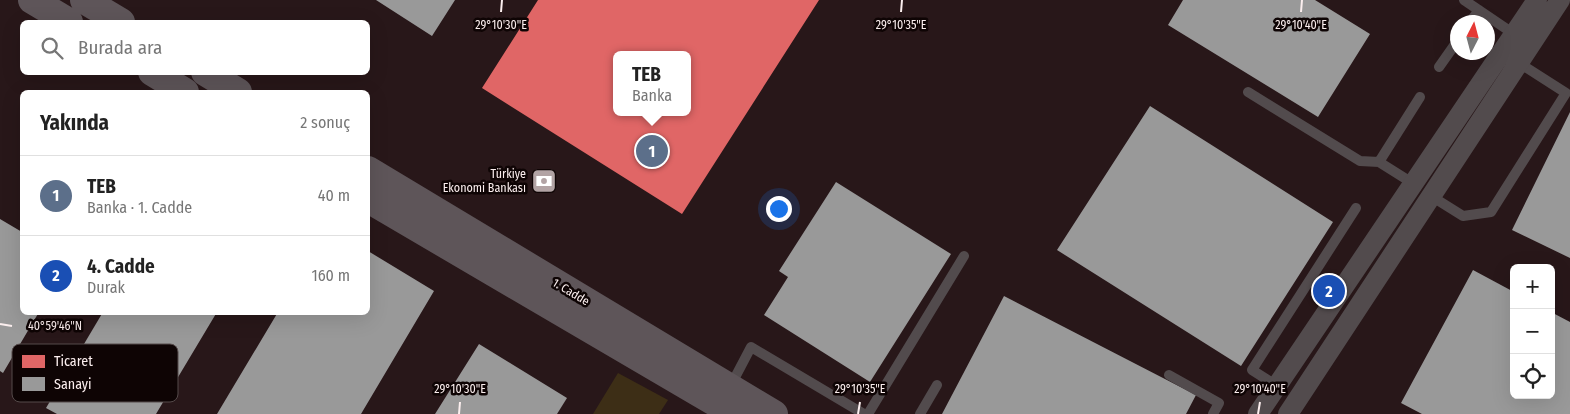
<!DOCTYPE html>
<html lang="tr">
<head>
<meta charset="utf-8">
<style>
	body { margin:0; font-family:"Fira Sans Condensed",sans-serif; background:#f6f6f6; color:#222 }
	.controls { position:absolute; right:15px; bottom:15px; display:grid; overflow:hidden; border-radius:8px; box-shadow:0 5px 20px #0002 }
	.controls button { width:45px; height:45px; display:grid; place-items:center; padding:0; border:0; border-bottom:1px solid #e0e0e0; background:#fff; color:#222; font:25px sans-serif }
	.compass { position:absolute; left:1450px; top:15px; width:45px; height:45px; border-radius:50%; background:#fff; box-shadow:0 5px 20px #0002; rotate:6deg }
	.you { position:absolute; left:778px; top:208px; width:18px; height:18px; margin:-12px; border:4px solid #fff; border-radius:50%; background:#1a73e8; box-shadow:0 0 0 8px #1a73e833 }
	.badge { display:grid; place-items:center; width:32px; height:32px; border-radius:50%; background:#635c5c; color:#fff; font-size:16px; font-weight:700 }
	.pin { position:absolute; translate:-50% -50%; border:2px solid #fff; box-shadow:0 1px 5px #0006 }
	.popup { position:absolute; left:613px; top:51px; width:78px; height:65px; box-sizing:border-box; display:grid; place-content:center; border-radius:8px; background:#fff; filter:drop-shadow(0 1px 4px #0005); font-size:16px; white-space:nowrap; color:#767676 }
	.popup b { font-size:19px; color:#222 }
	.popup::after { content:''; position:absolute; left:50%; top:100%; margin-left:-10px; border:10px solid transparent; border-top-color:#fff }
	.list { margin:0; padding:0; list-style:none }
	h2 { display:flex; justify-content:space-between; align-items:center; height:65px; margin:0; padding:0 20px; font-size:21px }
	h2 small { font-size:16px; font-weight:400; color:#767676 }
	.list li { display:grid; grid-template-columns:32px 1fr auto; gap:15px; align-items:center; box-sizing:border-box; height:80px; padding:0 20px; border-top:1px solid #e0e0e0 }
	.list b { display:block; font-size:19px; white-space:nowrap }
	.list p { margin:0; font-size:16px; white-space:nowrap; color:#767676 }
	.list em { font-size:16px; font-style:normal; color:#767676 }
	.icon { flex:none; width:28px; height:28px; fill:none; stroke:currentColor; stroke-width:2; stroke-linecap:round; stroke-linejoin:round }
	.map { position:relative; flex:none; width:1570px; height:414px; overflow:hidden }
	.search { position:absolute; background:#fff; box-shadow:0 5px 20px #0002; left:20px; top:20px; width:350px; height:55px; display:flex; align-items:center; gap:12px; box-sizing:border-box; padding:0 18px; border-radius:8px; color:#767676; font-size:19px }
	.panel { position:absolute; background:#fff; box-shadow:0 5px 20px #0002; left:20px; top:90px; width:350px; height:225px; border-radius:8px }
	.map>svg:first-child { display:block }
	.green { fill:#3d2e16 }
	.shops { fill:#e06666; fill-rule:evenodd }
	.industry { fill:#999 }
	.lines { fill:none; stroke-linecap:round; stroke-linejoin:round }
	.lane { stroke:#524b4d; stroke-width:10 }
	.street { stroke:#524b4d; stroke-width:20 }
	.secondary { stroke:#5e5559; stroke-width:28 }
	.ticks { fill:none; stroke:#fcefef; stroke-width:2 }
	.labels { text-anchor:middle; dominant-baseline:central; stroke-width:5; stroke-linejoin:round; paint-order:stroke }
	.poi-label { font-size:12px; fill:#fcefef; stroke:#0e0404; text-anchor:end }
	.street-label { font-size:12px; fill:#fcefef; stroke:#0e0404 }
	.key { fill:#0e0404; stroke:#554a4a; stroke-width:1 }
	.key-label { font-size:14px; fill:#fcefef }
	.ticks-label { font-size:12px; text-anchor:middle; fill:#fcefef; stroke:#0e0404; stroke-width:5; stroke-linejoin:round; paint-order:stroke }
</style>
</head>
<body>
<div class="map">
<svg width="1570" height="414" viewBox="0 0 1570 414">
	<rect width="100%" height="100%" fill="#281719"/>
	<path class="green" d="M618,373l50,27 -9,14h-66z"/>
	<path class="shops" d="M538,0h281l-137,214 -200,-126zM617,55h70v57h-70z"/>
	<path class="industry" d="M376,0h79l-23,36z
		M1183,0h132l55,34 -52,83 -150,-92z
		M1150,106l183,116 -92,144 -184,-116z
		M1570,112v146l-58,-28z
		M836,182l115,72 -81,128 -106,-67 24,-38 -9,-6z
		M0,219l22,13v80h17l-36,61 -3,-2z
		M368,251l66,40 -73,123h-144l61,-102h90z
		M1473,270l41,22v103h37v-83l19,10v92h-148l-21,-11z
		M1004,296l192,99 -10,19h-244z
		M103,312h114l-61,102h-99l-11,-6z
		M479,344l88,54 -10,16h-122z"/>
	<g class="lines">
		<path class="lane" d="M1464,0l50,34
			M1470,22l9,-12
			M1439,67l19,-27
			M1248,92l112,69 19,1
			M1414,184l-35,-22 41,-65
			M1431,196l32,20 28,-4 75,-119 -47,-30
			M1169,375l50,28 -6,11
			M1277,386l-25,-16 104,-162
			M730,387l21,-40 113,67
			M868,414l96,-158
			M920,414l17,-29"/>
		<path class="street" d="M1258,414l279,-414
			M1288,414l272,-414"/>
		<path class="secondary" d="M32,0l37,22
			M84,0l37,22
			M152,72l33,20
			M205,72l33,20
			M368,170l406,244
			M368,199l367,215"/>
	</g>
	<path class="ticks" d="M501,12l1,-12M901,12l1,-12M1301,12l1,-12M0,324l12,2M459,414l1,-12M858,414l2,-12M1258,414l2,-12"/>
	<defs>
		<symbol id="bank-square" viewBox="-11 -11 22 22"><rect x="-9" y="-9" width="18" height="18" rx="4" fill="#b2a3a4" stroke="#0e0404"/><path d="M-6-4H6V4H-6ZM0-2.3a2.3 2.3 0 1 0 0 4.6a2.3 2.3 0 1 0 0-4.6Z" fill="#fff"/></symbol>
	</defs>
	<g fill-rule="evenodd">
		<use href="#bank-square" x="530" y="167" width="28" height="28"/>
	</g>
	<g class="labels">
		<g class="poi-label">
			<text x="526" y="174">Türkiye<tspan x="526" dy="14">Ekonomi Bankası</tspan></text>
		</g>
		<g class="street-label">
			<text transform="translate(571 292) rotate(31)">1. Cadde</text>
		</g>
	</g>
	<rect x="12" y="344" width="166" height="58" rx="8" class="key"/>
	<rect x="22" y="355" width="23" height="13" fill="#e06666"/>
	<rect x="22" y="377" width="23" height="14" fill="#999"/>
	<g class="key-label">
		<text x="54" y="366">Ticaret</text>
		<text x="54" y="389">Sanayi</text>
	</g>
	<g class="ticks-label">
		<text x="501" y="29">29°10'30"E</text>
		<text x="901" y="29">29°10'35"E</text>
		<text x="1301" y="29">29°10'40"E</text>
		<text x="55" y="330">40°59'46"N</text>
		<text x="460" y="393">29°10'30"E</text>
		<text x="860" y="393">29°10'35"E</text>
		<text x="1260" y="393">29°10'40"E</text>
	</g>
</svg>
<div class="controls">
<button>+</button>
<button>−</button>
<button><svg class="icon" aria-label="locate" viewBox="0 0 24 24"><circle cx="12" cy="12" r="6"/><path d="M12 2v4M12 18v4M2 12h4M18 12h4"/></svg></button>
</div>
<svg class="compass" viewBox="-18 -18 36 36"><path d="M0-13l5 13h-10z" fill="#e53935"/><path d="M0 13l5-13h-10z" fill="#767676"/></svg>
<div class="you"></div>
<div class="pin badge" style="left:652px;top:151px;background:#5c6f8a">1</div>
<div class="popup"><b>TEB</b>Banka</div>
<div class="pin badge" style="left:1329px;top:291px;background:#1a4fb4">2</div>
<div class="search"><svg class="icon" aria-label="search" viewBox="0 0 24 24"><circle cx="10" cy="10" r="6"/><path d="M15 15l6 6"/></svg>Burada ara</div>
<section class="panel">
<h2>Yakında<small>2 sonuç</small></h2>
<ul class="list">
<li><span class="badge" style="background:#5c6f8a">1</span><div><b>TEB</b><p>Banka · 1. Cadde</p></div><em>40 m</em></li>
<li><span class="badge" style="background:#1a4fb4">2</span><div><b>4. Cadde</b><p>Durak</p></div><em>160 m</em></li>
</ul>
</section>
</div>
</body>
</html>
